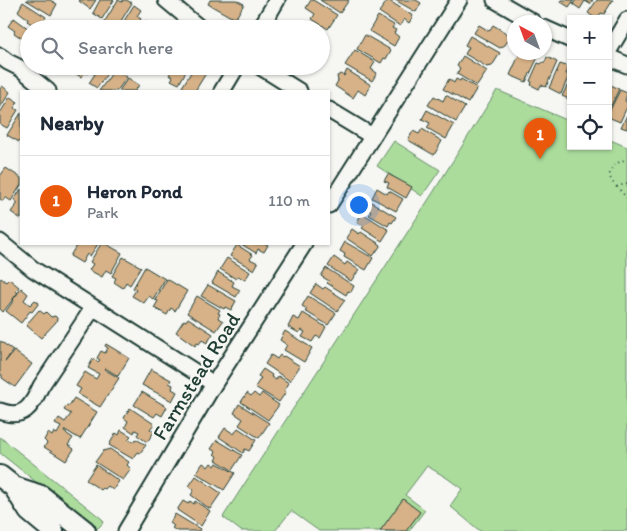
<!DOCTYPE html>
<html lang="en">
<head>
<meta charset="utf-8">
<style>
	body { margin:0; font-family:Itim,sans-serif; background:#f2f2f3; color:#1f2937 }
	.controls { position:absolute; right:15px; top:15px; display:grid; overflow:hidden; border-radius:0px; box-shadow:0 1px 4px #0004 }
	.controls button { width:45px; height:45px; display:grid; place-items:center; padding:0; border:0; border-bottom:1px solid #e0e1e3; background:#fff; color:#1f2937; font:25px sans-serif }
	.compass { position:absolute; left:507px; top:15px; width:45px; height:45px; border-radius:50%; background:#fff; box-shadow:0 1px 4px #0004; rotate:319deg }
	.you { position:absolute; left:358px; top:204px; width:18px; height:18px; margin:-12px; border:4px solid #fff; border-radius:50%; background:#1a73e8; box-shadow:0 0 0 8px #1a73e833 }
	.badge { display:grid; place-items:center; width:32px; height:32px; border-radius:50%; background:#ea580c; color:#fff; font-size:16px; font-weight:700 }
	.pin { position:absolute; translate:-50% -41px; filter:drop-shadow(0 1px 2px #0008) }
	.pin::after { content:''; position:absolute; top:26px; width:18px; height:15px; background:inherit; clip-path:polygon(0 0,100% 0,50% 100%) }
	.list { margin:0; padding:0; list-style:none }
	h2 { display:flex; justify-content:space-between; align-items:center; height:65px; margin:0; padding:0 20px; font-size:21px }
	h2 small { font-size:16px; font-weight:400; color:#747a83 }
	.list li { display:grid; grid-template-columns:32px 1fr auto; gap:15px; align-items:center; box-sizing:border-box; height:90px; padding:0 20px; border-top:1px solid #e0e1e3 }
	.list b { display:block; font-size:19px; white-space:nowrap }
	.list p { margin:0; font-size:16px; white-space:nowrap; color:#747a83 }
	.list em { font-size:16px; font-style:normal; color:#747a83 }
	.icon { flex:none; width:28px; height:28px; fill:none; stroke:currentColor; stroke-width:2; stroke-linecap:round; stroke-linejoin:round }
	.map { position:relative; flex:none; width:627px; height:531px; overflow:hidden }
	.search { position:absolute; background:#fff; box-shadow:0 1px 4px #0004; left:20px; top:20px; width:310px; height:55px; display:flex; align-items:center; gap:12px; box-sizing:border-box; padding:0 18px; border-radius:28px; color:#747a83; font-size:19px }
	.panel { position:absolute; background:#fff; box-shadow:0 1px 4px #0004; left:20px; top:90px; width:310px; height:155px; border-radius:0px }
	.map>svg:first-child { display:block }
	.green { fill:#abdc9c; stroke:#658c68 }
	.building { fill:#d7b288; stroke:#1f3d34 }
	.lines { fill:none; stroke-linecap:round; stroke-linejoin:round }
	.minor-casing { stroke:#1f3d34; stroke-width:19 }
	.major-casing { stroke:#1f3d34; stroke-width:24 }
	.path { stroke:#1f3d34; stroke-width:2; stroke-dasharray:1 4; stroke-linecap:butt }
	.minor { stroke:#f6f6f2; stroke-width:15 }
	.major { stroke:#f6f6f2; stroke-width:20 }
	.labels { text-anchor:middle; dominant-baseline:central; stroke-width:4.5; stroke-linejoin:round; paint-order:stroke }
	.street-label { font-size:21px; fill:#1f3d34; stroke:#f6f6f2 }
</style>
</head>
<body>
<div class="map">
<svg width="627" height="531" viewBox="0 0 627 531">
	<rect width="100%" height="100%" fill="#f6f6f2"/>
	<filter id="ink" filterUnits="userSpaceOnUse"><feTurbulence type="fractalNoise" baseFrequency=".02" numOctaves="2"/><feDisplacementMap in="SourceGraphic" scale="10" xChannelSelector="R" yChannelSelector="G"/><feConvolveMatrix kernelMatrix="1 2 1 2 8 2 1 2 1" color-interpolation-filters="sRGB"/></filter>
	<g filter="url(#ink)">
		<path class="green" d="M497,90l74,32v24h37v-7l19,8v384h-147l-30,-25 12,-17 -15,-11 -20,-12 -22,29 20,15 -16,21h-90l-28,-20 -16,20h-34l-18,-14 208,-321z
			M394,141l46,29 -18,26 -45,-30z
			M0,437l102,82 2,3 -7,7h-1v-1l-9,-5 -87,-70z"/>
		<path class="building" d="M26,0h24l7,4 -6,11z
			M80,0h16l-6,9 -11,-8z
			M100,0h14l-12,19 -9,-6z
			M118,0l4,2 1,-2h3l6,3 -16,26h-5l-8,-5z
			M210,0h26l8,4 -7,12 -4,2 -25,-14z
			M311,0h2l24,15 -9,14 -16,-10 3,-5 -9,-6z
			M320,0h29l-9,13z
			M388,0l25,16 -4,7 -5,-4 -4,7 -21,-14z
			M395,0h21l5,3 -5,9z
			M562,0h12l-5,7 -8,-5z
			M576,0h17l-3,4 -5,-3 -5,8 -7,-5z
			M597,0h16l-9,14 -3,-1 -5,6 -8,-6z
			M23,2l23,15 -8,11 -11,-7 1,-2 -10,-8z
			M134,5l7,5 -4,6 4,3 -6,10h-16z
			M378,16l16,9 -2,3 4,2 -2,3 5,4 -5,9 -25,-15z
			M14,18l15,11v14l-15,-10 1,-2 -7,-5z
			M145,21l10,6 -1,2h-13z
			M479,25l10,6 4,-6 18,11 -6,9 -5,3 -26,-15z
			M321,31l6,4 -6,9z
			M365,35l26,15 -5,9 -2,-1 -3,5 -24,-14z
			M470,36l30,17 -8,13 -5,1 -22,-13 4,-7 -4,-2z
			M355,50l20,12 -4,7 6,4 -5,8 -27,-16z
			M527,52h6l6,3 -13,27 -16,-7 10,-22 6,3z
			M463,56l24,15 -10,15 -20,-12 3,-6 -3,-2z
			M547,57l10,5 -11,25 -5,-2 -2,4 -8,-4 1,-3 -2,-1 8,-18 3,1 2,-2h2z
			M560,64l9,3 -3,7 3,1 -8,19 -12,-6z
			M77,66h15l-5,8 -2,-2 -4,5 -8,-5z
			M95,66h14l2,2 -14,20 -8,-5 6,-9 -4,-2z
			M174,66h15l-10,18 -8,-4 2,-3 -4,-2z
			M195,66h11l-1,2 3,2 -13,21h-6l-7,-4z
			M115,69l12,8 -10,14h-18z
			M347,70l24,15 -6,10 -7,-5 -5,8 -18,-12 3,-5 -1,-5 4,-2 3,2z
			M128,78l11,7 -4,6h-16z
			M571,78v22l-9,-4z
			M449,79l5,4 2,-4 4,2 1,-2 16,9 -9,15 -25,-14z
			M609,84l10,5 -11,23v-26z
			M2,86l8,6 -10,16v-19z
			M620,90l7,3 -2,8 2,1v5l-7,15 -12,-5v-3z
			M446,95l19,12 -9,15 -28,-17 6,-9 9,5z
			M10,97l8,5 -4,6 4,2 -11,18 -7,-4v-11z
			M427,110l27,15 -8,14 -19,-11 3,-5 -8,-4z
			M21,113v26l-2,3 -12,-7z
			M627,115v14l-6,-2z
			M422,129l20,12 -8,14 -26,-15 5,-9 6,3z
			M6,168l15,10v7l-10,16 -6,-4 -2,4 -3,-2v-23z
			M388,174l24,13 -6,11 -19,-11 2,-4 -5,-2z
			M377,188l10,6 2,-3 14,8 -7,12 -24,-13z
			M21,189v30l-10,-7 7,-9 -4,-3z
			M368,200l28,17 -4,6 -2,-1 -2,4 -19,-11 2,-3 -8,-5z
			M362,213l27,17 -7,11 -20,-13 2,-2 -7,-4z
			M352,229l7,5 2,-2 20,13 -8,11 -27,-18z
			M345,242l28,16 -7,12 -22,-13 1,-3 -5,-3z
			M72,244h26l-8,12 -3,-2 -5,9 -12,-7 6,-10z
			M101,244h5l16,9 -11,20 -5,-3 -4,7 -13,-7 4,-6 -3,-2z
			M241,244h26l1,1 -4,7 -6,-3 -2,4z
			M237,245l16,10 -3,4 8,4 -4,7 -24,-14z
			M123,257l18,10 -11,18 -4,-3 -3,6 -9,-6 2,-4 -4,-2z
			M334,257l11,8 2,-3 12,8 -8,11 -23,-15z
			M227,258l23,14 -5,8 -7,-4 -2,3 -16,-10z
			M145,267l20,12 -12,20 -4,-3 -5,7 -12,-7 4,-6 -3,-2z
			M326,268l28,18 -3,6 -3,-1 -2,4 -19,-12 2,-2 -8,-5z
			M218,272l16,10 -2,4 8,4 -4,7 -24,-14z
			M1,278l5,4 3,-3 10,8 -3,4 2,2 -15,19 -3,-3v-29z
			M167,279l20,12 -12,20 -4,-3 -4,7 -13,-7 4,-7 -3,-1z
			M316,284l7,5 2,-2 20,13 -8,11 -27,-18z
			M208,285l28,16 -5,9 -6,-3 -1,2 -23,-13z
			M21,288l7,6 -4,6 6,5 5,-5 4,3 -7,9 -2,-1 -9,12 -15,-12 8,-11 -1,-1z
			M197,296l23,14 -2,3 2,1 -2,4 5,3 -7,10 -29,-18z
			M308,296l28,17 -8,12 -23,-14 2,-2 -5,-3z
			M39,310l5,4 2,-2 5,5 4,-1 2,2 -1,4 -15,16 -15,-13z
			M303,313l23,14 -6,11 -4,-2 -4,6 -10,-5 3,-5 -4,-2 -2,3 -11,-6 5,-10 6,3z
			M188,318l25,16 -6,9 -5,-3 -3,4 -2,-1 -2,3 -19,-14 8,-12 2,1z
			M285,331l27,17 -8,14 -20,-12 3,-5 -7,-5z
			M0,341l13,9 -8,12 9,-11 18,13 -17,23 -13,-9v-3l-2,-1z
			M106,344l23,14 -11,18 -13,-8 -1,1 15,9 -19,29 -22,-13 3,-5 -5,-3 9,-14 11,7 3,-5 -11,-6 5,-9 5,3 2,-2 -3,-2 4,-7 4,2 3,-5 -3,-2z
			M271,355l6,4 3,-4 3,2 1,-1 16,10 -10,15 -25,-17z
			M151,369l20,11 -2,3 4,2 -1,4 5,3 -5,9 -30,-16z
			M263,369l9,6 -1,2 5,3 2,-4 11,7 -5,8 2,1 -7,10 -24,-15 6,-9 -3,-2z
			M142,392l25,15 -5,9 -5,-3 -3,4 -20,-12z
			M247,393l4,3 3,-3 5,4 3,-4 17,12 -11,15 -27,-18z
			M74,398l23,14 -17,27 -15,-9 -1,2 9,6 -5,7 6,4 -8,12 -22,-14 3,-4 -3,-3 4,-7 4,3 2,-4 3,2 4,-7 -6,-3 4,-6 6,4 6,-8 -7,-4 3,-5 2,1z
			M239,404l30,19 -10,15 -20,-13 4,-6 -9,-6z
			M130,408l24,16 -4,5 4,3 -7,10 -10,-7 2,-3 -4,-2 -1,3 -9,-6 3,-6 -4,-3z
			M225,428l9,6 4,-6 18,12 -7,11 -4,-2 -2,4 -24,-16z
			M121,430l10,6 -3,3 6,3 2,-3 10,6 -6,8 -2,-1 -5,7 -24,-14 7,-12 3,2z
			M217,440l25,15 -10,15 -16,-10 2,-3 -4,-3 2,-2 -5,-3z
			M110,449l19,13 -2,3 4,4 -8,11 -28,-18 8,-11z
			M203,463l5,4 3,-4 4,3 2,-3 18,10 -11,17 -28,-17z
			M96,465l23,16 -6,9 -5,-4 -3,3 -2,-1 -2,2 -15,-10z
			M196,476l25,17 -11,16 -19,-14 3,-5 -5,-4z
			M403,499l17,13 -14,19h-26z
			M183,501l5,3 2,-3 4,3 1,-3 15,10 -9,15 -24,-16z
			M175,514l25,15 -1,2h-22l-5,-3 2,-2 -4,-3z"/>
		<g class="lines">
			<defs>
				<path id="minor" d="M166,0l35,29
					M495,0l38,22
					M544,28l27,12
					M260,29l17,-29
					M608,52l19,-32
					M0,56l8,6 12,6 28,23
					M608,57l19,8
					M259,66l40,25
					M222,91l15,-25
					M329,110l43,26
					M329,205l130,-205
					M0,242l33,27 181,115
					M0,411c24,9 32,-5 41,-25l52,-78
					M126,531l88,-147 90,-140"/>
				<path id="major" d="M0,476l14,11 15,24 24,20
					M14,487l27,9 44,35"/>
			</defs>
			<use href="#minor" class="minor-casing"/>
			<use href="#major" class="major-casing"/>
			<path class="path" d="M627,183l-10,4 10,11
				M617,187c-14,-13 -6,-23 10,-28"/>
			<use href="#minor" class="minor"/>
			<use href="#major" class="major"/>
		</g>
	</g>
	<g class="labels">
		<g class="street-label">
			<text transform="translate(196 376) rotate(-58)">Farmstead Road</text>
		</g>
	</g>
</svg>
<div class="controls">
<button>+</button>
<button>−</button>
<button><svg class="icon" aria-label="locate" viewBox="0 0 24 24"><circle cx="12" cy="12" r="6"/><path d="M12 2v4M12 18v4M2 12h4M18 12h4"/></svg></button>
</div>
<svg class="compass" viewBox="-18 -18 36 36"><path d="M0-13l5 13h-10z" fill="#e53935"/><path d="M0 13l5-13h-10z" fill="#747a83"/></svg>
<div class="you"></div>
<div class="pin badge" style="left:540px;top:159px">1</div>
<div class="search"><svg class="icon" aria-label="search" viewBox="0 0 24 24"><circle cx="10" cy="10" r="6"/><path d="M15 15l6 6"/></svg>Search here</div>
<section class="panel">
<h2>Nearby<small></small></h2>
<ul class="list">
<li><span class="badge">1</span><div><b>Heron Pond</b><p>Park</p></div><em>110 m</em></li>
</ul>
</section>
</div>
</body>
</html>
